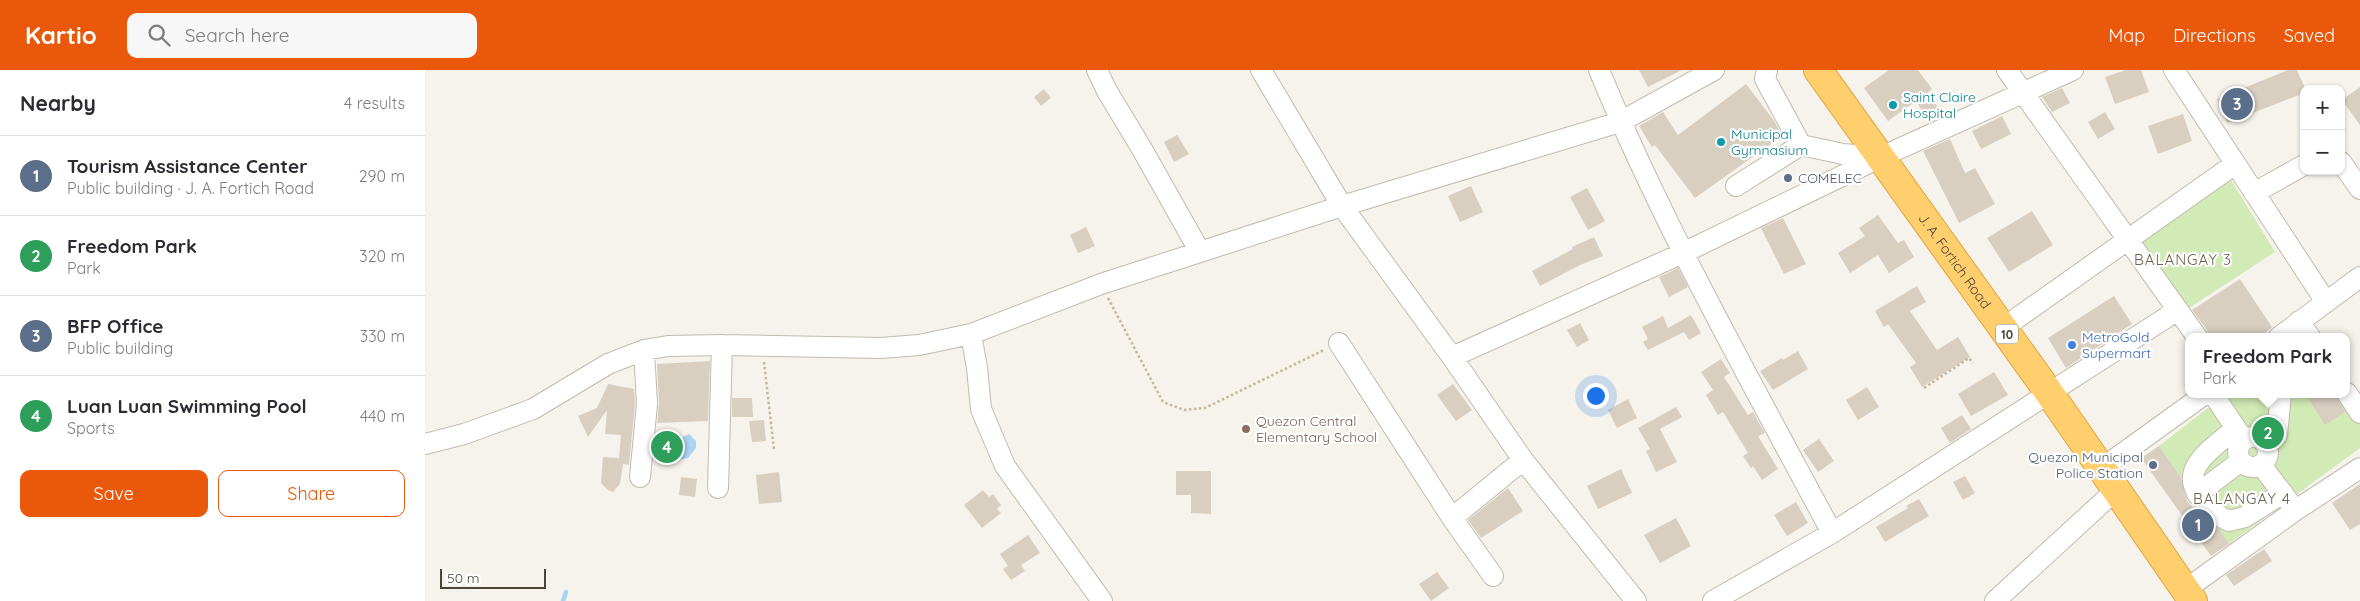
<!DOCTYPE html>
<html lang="en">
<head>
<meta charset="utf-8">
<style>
	body { margin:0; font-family:Quicksand,sans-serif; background:#f7f7f7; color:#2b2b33 }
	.controls { position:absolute; right:15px; top:15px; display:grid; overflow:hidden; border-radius:10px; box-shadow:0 1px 4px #0004 }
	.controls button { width:45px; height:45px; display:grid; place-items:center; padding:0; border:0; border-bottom:1px solid #e1e1e2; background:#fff; color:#2b2b33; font:25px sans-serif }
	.scale { position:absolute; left:15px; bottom:12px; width:106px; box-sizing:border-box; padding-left:5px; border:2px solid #4b4439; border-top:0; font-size:14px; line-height:18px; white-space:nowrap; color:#4b4439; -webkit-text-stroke:4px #fff; paint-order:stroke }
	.you { position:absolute; left:1170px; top:325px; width:18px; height:18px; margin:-12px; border:4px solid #fff; border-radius:50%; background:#1a73e8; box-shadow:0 0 0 8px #1a73e833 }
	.badge { display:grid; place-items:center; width:32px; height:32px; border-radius:50%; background:#ea580c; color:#fff; font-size:16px; font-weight:700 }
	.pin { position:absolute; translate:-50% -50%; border:2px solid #fff; box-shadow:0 1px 5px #0006 }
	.popup { position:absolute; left:1760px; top:263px; width:165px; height:65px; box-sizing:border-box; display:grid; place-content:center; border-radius:10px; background:#fff; filter:drop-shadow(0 1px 4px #0005); font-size:16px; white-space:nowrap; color:#7c7c81 }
	.popup b { font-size:19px; color:#2b2b33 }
	.popup::after { content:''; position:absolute; left:50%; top:100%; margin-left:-10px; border:10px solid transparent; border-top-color:#fff }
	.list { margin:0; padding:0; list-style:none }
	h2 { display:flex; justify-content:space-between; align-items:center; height:65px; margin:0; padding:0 20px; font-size:21px }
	h2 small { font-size:16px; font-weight:400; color:#7c7c81 }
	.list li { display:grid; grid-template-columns:32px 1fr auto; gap:15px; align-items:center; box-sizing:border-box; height:80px; padding:0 20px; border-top:1px solid #e1e1e2 }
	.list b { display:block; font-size:19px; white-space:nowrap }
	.list p { margin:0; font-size:16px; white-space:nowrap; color:#7c7c81 }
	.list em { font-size:16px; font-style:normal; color:#7c7c81 }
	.actions { display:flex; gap:10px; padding:15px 20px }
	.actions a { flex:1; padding:11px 0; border:1px solid #ea580c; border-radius:10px; text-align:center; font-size:18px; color:#ea580c }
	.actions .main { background:#ea580c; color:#fff }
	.icon { flex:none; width:28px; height:28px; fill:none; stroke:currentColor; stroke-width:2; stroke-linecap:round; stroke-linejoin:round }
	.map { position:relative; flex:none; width:1935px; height:531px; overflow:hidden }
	header { display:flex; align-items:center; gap:30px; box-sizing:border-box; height:70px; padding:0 25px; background:#ea580c; color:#fff }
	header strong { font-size:24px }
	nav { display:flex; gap:28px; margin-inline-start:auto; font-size:18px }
	.search { width:350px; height:45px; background:#f7f7f7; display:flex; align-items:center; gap:12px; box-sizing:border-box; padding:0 18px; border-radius:10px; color:#7c7c81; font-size:19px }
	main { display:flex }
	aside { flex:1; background:#fff }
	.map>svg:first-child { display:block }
	.green { fill:#d2eab5 }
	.water { fill:#a9d4f2 }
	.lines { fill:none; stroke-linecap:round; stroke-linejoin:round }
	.stream { stroke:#a9d4f2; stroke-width:4.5 }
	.building { fill:#d8cfc1 }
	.minor-casing { stroke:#c2bbae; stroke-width:22 }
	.highway-casing { stroke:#e0a43c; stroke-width:30 }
	.path { stroke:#c4b79f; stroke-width:2.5; stroke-dasharray:2.5 2.5; stroke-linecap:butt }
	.minor { stroke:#fff; stroke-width:20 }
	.highway { stroke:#ffcf6e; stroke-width:28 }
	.culture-dot { fill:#0f9aa8; stroke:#fff; stroke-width:2 }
	.service-dot { fill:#5c6f8a; stroke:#fff; stroke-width:2 }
	.shop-dot { fill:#3f7fe0; stroke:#fff; stroke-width:2 }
	.education-dot { fill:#8d6e63; stroke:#fff; stroke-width:2 }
	.labels { text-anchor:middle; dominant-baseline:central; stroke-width:4.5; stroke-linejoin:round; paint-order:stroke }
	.shield { fill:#fff; stroke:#817c74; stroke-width:1 }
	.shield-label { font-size:12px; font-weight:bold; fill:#4b4439 }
	.culture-label { font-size:14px; fill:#0d838f; stroke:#fff; text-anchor:start }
	.service-label { font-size:14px; fill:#4e5e75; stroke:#fff; text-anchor:start }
	.street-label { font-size:14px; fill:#4b4439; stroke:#fff }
	.shop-label { font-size:14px; fill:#366cbe; stroke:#fff; text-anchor:start }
	.education-label { font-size:14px; fill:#785e54; stroke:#fff; text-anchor:start }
	.neighbourhood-label { font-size:15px; letter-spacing:1px; fill:#6e6250; stroke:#fff }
</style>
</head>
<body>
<header>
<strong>Kartio</strong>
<div class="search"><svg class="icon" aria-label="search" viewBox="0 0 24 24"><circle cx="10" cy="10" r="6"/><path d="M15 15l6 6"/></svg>Search here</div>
<nav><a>Map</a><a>Directions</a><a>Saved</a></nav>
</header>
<main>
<aside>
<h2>Nearby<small>4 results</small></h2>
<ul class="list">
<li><span class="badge" style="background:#5c6f8a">1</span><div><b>Tourism Assistance Center</b><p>Public building · J. A. Fortich Road</p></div><em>290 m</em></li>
<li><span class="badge" style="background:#2e9e5b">2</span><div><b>Freedom Park</b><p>Park</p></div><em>320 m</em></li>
<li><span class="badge" style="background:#5c6f8a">3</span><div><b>BFP Office</b><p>Public building</p></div><em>330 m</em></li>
<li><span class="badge" style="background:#2e9e5b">4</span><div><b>Luan Luan Swimming Pool</b><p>Sports</p></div><em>440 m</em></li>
</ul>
<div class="actions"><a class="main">Save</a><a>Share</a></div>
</aside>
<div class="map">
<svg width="1935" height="531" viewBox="0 0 1935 531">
	<rect width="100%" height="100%" fill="#f6f3ec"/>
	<path class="green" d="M1806,110l44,72 -86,56 -51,-68z
		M1801,324h117l17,26v28l-131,96 -70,-98z"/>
	<path class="water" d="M247,363l9,5 8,-4 7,7v7l-8,10 -10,2 -14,-8 -1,-7 2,-8z"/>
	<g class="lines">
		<path class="stream" d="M138,531l3,-9"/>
	</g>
	<path class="building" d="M1214,0h43l-34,17z
		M1464,0h29l14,19 -4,3 15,24 -14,6 -13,-21 -28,20 -24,-33z
		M1701,0h15l8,22 -34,12 -10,-27z
		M1863,0h9l7,16v7l-77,30 -10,-24z
		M1321,14l29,38 7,14 -87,62 -40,-53 -3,2 -13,-21 24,-14 15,23z
		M1935,17v38l-18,-25z
		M1637,18l8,15 -18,9 -10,-15z
		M619,19l7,9 -10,8 -7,-9z
		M1680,42l10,17 -17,10 -10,-17z
		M1758,44l9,27 -34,13 -10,-28z
		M1577,46l9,18 -30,15 -9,-18z
		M752,65l12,19 -15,8 -10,-20z
		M1525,69l15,34 10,-5 20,36 -36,19 -36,-72z
		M1046,116l12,26 -23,10 -12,-26z
		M1162,118l18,33 -17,9 -18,-33z
		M1607,141l21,34 -44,27 -22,-34z
		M1453,145l20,28 6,-3 10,17 -25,16 -11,-18 -28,18 -12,-20 27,-17 -6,-8z
		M1358,148l23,46 -22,10 -23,-46z
		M661,157l9,19 -17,7 -8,-18z
		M1169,167l9,19 -23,9 -40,21 -8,-15 41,-22 -1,-2z
		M1253,198l10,19 -19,10 -10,-20z
		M1815,209l32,48 -12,10h-51l-2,-7 -15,-20z
		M1492,216l9,16 -16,9 27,39 21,-13 12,20 -48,30 -12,-20 6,-4 -28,-39 -4,3 -9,-16z
		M1689,226l18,28 -66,44 -18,-30z
		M1266,245l10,18 -12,7 -5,-8 -36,18 -5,-8 5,-3 -6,-12 21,-11 5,12z
		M1155,253l9,17 -12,7 -10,-17z
		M1373,281l10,18 -35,21 -13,-19 22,-13 1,2z
		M1296,289l9,14 -6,4 24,38 5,-3 10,18 2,3 -7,3 20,33 -16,11 -9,-14 -2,2 -8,-12 5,-3 -25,-41 -5,3 -12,-20 7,-5 -12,-18z
		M285,291l-2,60 -51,2 2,-20 -2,-39z
		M1569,302l14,23 -37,21 -13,-22z
		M183,314l26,5 1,15 -6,61 -6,-1 -3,20 -7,8 -5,-2 -7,-7 2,-26 16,1 2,-23 -16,-1 2,-24 -19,27 -10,-21 19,-8z
		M1028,314l19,26 -16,11 -19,-26z
		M1442,317l12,20 -21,13 -12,-20z
		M1880,324h30l10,18 -20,13z
		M307,328h20l1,19h-21z
		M1203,329l9,19 -20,10 -9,-18z
		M1251,337l6,10 -22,12 17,33 -21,10 -10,-21 4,-2 -12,-21z
		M1537,345l9,14 -21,14 -9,-15z
		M339,350l2,21 -14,1 -3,-21z
		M1394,369l15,22 -16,11 -15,-22z
		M1734,376l22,31 6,24 19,20 13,8 10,15 -18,12 -70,-98z
		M1196,399l11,24 -34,16 -11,-23z
		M751,401h35v43l-20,-1v-18h-15z
		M354,402l3,30 -23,2 -3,-29z
		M1540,406l10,17 -12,7 -10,-18z
		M256,407l16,2 -2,18 -16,-2z
		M1935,414v40l-10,6 -18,-27z
		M1083,418l15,23 -42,27 -13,-18z
		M558,420l6,7 4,-3 8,11 -4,4 4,4 -19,15 -18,-23z
		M1494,429l10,17 -44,26 -9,-15 32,-19 -2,-2z
		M1371,432l12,21 -21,13 -13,-21z
		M1251,448l15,28 -31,17 -16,-28z
		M603,465l12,18 -19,12 4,6 -14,9 -8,-11 5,-3 -8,-12z
		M1839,479l8,12 -38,25 -8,-11z
		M1012,502l12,16 -18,13 -12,-17z"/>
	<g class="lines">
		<defs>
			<path id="minor" d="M672,0l10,21 35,58 58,103
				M836,0l81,136 110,151 71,103 113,141
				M1174,0c66,160 152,311 233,463
				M1342,0l-2,9 36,66
				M1582,0l190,267
				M1749,0l152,232
				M1916,92l19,27
				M1311,116l65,-41 42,9 36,3
				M1829,123l50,-28
				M1874,251l11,16
				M1578,258l232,-164
				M546,264l6,34 4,41 24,57 97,135
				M1854,267l81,-60
				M914,273l113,175 41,58
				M1027,287l231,-104 198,-96 192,-87
				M1922,323l13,20
				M1788,324l30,45
				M1811,358c-21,19 -61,41 -34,71 8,9 16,18 27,22l16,-4 38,-24
				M1813 382a15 15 0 1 1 30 0a15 15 0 1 1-30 0Z
				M0,374l39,-10 69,-25 75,-45 36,-14 24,-4 54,-1 159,3 38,-3 52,-11 130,-50 241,-78 278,-84 94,-52
				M1840,374l12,-9 4,-41
				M1836,395l29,38
				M1676,399l104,-75
				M215,407l7,-73 -3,-54
				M293,418l4,-143
				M1772,424l44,-33
				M1027,448l71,-58
				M1760,520l111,-80 64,-42
				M1288,531l119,-68 346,-223
				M1570,531l121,-111"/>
			<g id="highway">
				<path id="s1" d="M1393,0l232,324 143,207"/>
			</g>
		</defs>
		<use href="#minor" class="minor-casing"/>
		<use href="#highway" class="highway-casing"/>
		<path class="path" d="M683,228l55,104 21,8 21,-2 119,-58
			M339,292l10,88
			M1499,318l45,-30 4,5"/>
		<use href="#minor" class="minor"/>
		<use href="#highway" class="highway"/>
	</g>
	<g class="culture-dot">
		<circle cx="1468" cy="35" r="5"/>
		<circle cx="1296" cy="72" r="5"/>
	</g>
	<g class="service-dot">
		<circle cx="1363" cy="108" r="5"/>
		<circle cx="1728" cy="395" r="5"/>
	</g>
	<circle class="shop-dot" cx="1647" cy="275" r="5"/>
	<circle class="education-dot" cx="821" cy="359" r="5"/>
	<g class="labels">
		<rect class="shield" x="1571" y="254.5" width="22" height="19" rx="4"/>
		<g class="shield-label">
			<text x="1582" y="264">10</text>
		</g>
		<g class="culture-label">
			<text x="1478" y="27">Saint Claire<tspan x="1478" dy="16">Hospital</tspan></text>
			<text x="1306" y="64">Municipal<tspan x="1306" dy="16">Gymnasium</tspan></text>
		</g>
		<g class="service-label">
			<text x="1373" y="108">COMELEC</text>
			<text x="1718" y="387" text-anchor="end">Quezon Municipal<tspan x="1718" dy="16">Police Station</tspan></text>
		</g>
		<g class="street-label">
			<text stroke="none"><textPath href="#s1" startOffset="235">J. A. Fortich Road</textPath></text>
		</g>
		<g class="shop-label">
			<text x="1657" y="267">MetroGold<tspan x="1657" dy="16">Supermart</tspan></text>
		</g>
		<g class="education-label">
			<text x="831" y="351">Quezon Central<tspan x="831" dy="16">Elementary School</tspan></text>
		</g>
		<g class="neighbourhood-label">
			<text x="1758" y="189">BALANGAY 3</text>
			<text x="1817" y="428">BALANGAY 4</text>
		</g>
	</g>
</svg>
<div class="controls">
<button>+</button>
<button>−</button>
</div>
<div class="scale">50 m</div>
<div class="you"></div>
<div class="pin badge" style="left:1773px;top:455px;background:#5c6f8a">1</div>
<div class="pin badge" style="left:1843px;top:363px;background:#2e9e5b">2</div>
<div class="popup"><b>Freedom Park</b>Park</div>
<div class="pin badge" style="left:1812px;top:34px;background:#5c6f8a">3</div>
<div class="pin badge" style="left:242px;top:377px;background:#2e9e5b">4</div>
</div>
</main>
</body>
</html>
